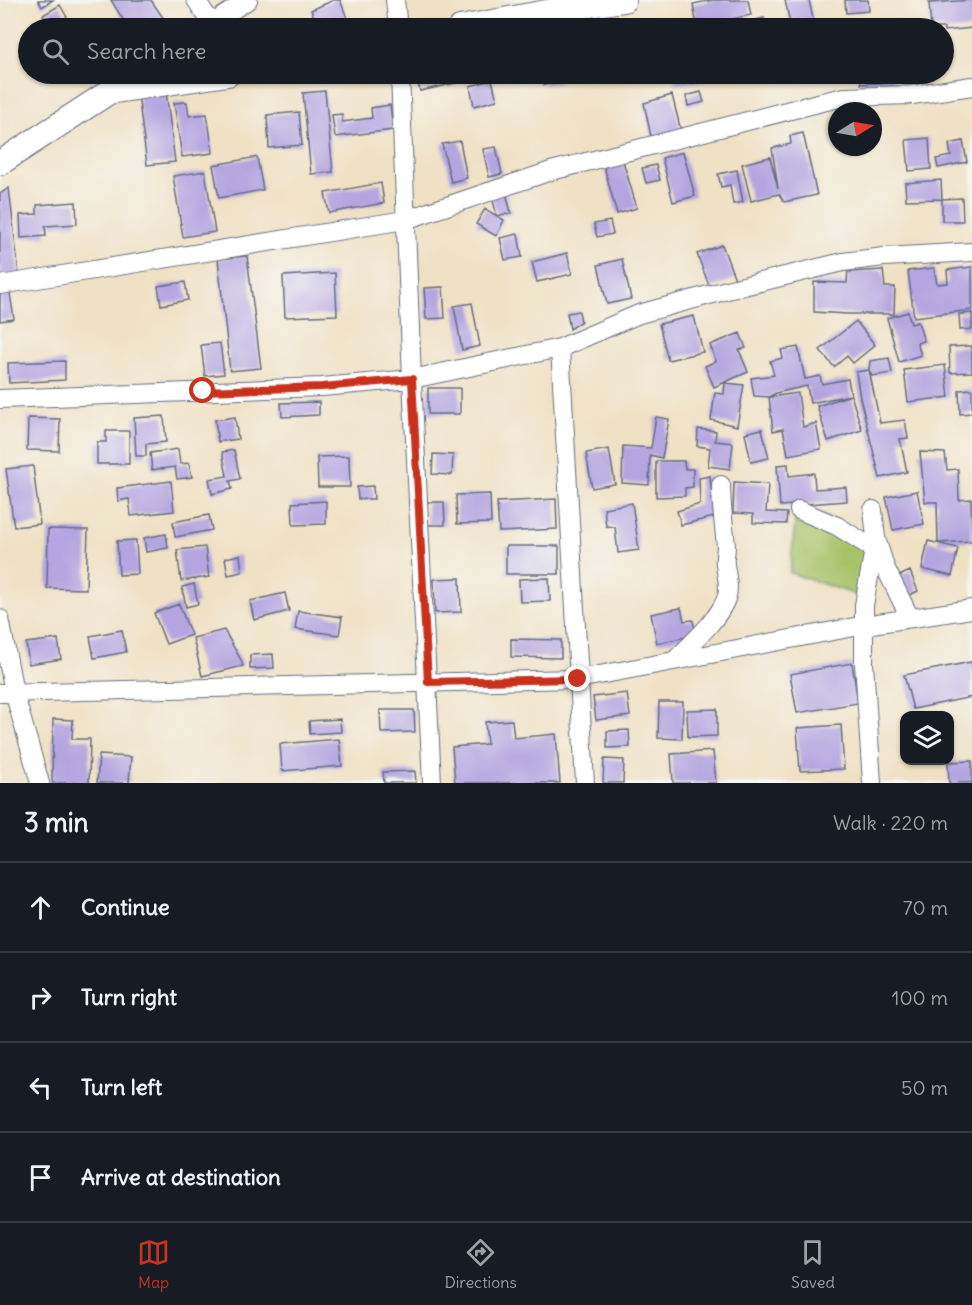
<!DOCTYPE html>
<html lang="en">
<head>
<meta charset="utf-8">
<style>
	body { margin:0; font-family:Delius,sans-serif; background:#242831; color:#f1f3f6 }
	.controls { position:absolute; right:18px; bottom:18px; display:grid; overflow:hidden; border-radius:12px; box-shadow:0 2px 4px #0004 }
	.controls button { width:54px; height:54px; display:grid; place-items:center; padding:0; border:0; border-bottom:2px solid #363941; background:#171b24; color:#f1f3f6; font:30px sans-serif }
	.compass { position:absolute; left:828px; top:102px; width:54px; height:54px; border-radius:50%; background:#171b24; box-shadow:0 2px 4px #0004; rotate:79deg }
	.stop { position:absolute; width:18px; height:18px; margin:-14px; border:4px solid #c8321e; border-radius:50%; background:#fff }
	.stop.end { background:#c8321e; border-color:#fff; box-shadow:0 2px 6px #0008 }
	.list { margin:0; padding:0; list-style:none }
	h2 { display:flex; justify-content:space-between; align-items:center; height:78px; margin:0; padding:0 24px; font-size:26px }
	h2 small { font-size:20px; font-weight:400; color:#9ea1a6 }
	.list li { display:grid; grid-template-columns:39px 1fr auto; gap:18px; align-items:center; box-sizing:border-box; height:90px; padding:0 24px; border-top:2px solid #363941 }
	.list b { display:block; font-size:22px; white-space:nowrap }
	.list em { font-size:20px; font-style:normal; color:#9ea1a6 }
	.icon { flex:none; width:33px; height:33px; fill:none; stroke:currentColor; stroke-width:2; stroke-linecap:round; stroke-linejoin:round }
	.map { position:relative; flex:none; width:972px; height:783px; overflow:hidden }
	.search { position:absolute; background:#171b24; box-shadow:0 2px 4px #0004; left:18px; right:18px; top:18px; height:66px; display:flex; align-items:center; gap:15px; box-sizing:border-box; padding:0 21px; border-radius:33px; color:#9ea1a6; font-size:22px }
	.sheet { height:438px; background:#171b24 }
	nav { display:flex; justify-content:space-around; align-items:center; box-sizing:border-box; height:84px; border-top:2px solid #363941; background:#171b24; font-size:16px; color:#9ea1a6 }
	nav a { display:grid; justify-items:center; gap:3px }
	nav .on { color:#c8321e }
	.map>svg:first-child { display:block }
	.green { fill:#a7c369; stroke:#617964; stroke-width:1.5 }
	.building { fill:#b4a5e0 }
	.lines { fill:none; stroke-linecap:round; stroke-linejoin:round }
	.street-casing { stroke:#656d82; stroke-width:20 }
	.secondary-casing { stroke:#656d82; stroke-width:26 }
	.street { stroke:#fff; stroke-width:18 }
	.secondary { stroke:#fff; stroke-width:24 }
	.route { stroke:#c8321e; stroke-width:8 }
</style>
</head>
<body>
<div class="map">
<svg width="972" height="783" viewBox="0 0 972 783">
	<rect width="100%" height="100%" fill="#f6f6f2"/>
	<filter id="ink" filterUnits="userSpaceOnUse"><feTurbulence type="fractalNoise" baseFrequency=".0167" numOctaves="2"/><feDisplacementMap in="SourceGraphic" scale="12" xChannelSelector="R" yChannelSelector="G"/><feConvolveMatrix kernelMatrix="1 2 1 2 8 2 1 2 1" color-interpolation-filters="sRGB"/></filter>
	<filter id="wash" filterUnits="userSpaceOnUse"><feTurbulence type="fractalNoise" baseFrequency=".008" numOctaves="4" result="noise"/><feDisplacementMap in="SourceGraphic" scale="24" xChannelSelector="R" yChannelSelector="G"/><feGaussianBlur stdDeviation="1.35" result="paint"/><feColorMatrix in="noise" values="0 0 0 0 0 0 0 0 0 0 0 0 0 0 0 0 0 1.4 0 .05"/><feComposite in="paint" operator="in"/></filter>
	<g filter="url(#wash)">
		<rect width="100%" height="100%" fill="#efe1c4"/>
		<path class="green" d="M797,502l76,40 -16,53 -67,-22z"/>
		<g id="blocks">
			<path class="building" d="M38,0h15l-11,7z
				M111,0h40l15,22 -9,6h-29z
				M334,0h6l11,28h-33l-7,-18z
				M713,0h35l3,15 -54,11 -4,-22z
				M785,0h24l6,28h-24z
				M845,0h23l1,11 -23,2z
				M972,0v28l-28,3v-3h-13l-2,-25z
				M60,5l8,14 -17,9 -8,-13z
				M764,18l2,10h-26l-1,-4z
				M733,23l2,5h-21z
				M416,74h53l1,6 -50,11z
				M543,74h16l1,9 -16,2z
				M673,74h32l1,7 -31,4z
				M860,74h33v8l-32,2z
				M492,80l5,20 -23,6 -4,-20z
				M166,91l9,71 -28,3 -9,-71z
				M325,91l8,81 -22,2 -8,-81z
				M701,92l3,10 -16,4 -2,-10z
				M672,95l9,36 -30,6 -7,-34z
				M187,102l2,14 18,-2 6,39 -31,4 -8,-54z
				M390,105l3,25 -58,7 -3,-22 10,-1v8l30,-4 -1,-10z
				M299,112l3,33 -33,3 -2,-33z
				M803,133l14,62 -33,7 -5,-8 -28,7 -9,-37 28,-7 8,32 -6,-41 19,-4 -1,-8z
				M929,138l2,31 -22,2 -3,-31z
				M460,141l7,37 -16,4 -9,-38z
				M963,141l4,21 -29,6 -2,-9 15,-3 -2,-12z
				M496,147l6,27 -13,3 -6,-28z
				M683,152l12,44 -22,6 -11,-44z
				M257,157l6,33 -44,8 -6,-33z
				M623,161l14,47 -20,6 -13,-47z
				M656,165l4,15 -14,3 -4,-15z
				M737,170l6,32 -10,2 -3,-19 -9,2 -3,-13z
				M205,171l10,61 -32,5 -10,-61z
				M941,180l1,19 20,-1 1,23h-21v-22l-36,1 -1,-17z
				M381,183l3,20 -55,10 -4,-20z
				M9,188l10,86 -19,2v-82z
				M506,193l5,20 -14,3 7,4 -8,16 -20,-12 9,-15 12,7 -5,-19z
				M76,202l1,22 -32,2 1,10 -25,2 -1,-23 17,-1v-9z
				M610,221l3,13 -16,3 -3,-13z
				M518,234l4,23 -17,3 -5,-22z
				M722,245l13,34 -25,9 -13,-34z
				M567,253l5,21 -35,8 -5,-20z
				M247,256l14,112 -31,3 -12,-112z
				M622,259l9,40 -24,5 -9,-39z
				M848,266l2,6 33,-2 2,17h10l-1,27h-47l-33,-2v-30l33,1z
				M972,267v43l-58,7 -6,-46 26,-3 3,16 11,-1 -1,-13z
				M335,273l2,42 -52,2 -2,-41z
				M185,282l3,18 -27,5 -3,-19z
				M9,287l5,32 -14,2v-32z
				M443,287l2,31 -19,1 -2,-31z
				M472,303l8,43 -18,4 -8,-44z
				M579,311l2,11 -11,7 -3,-16z
				M908,312l3,12 7,-2 6,19 -7,2 4,12 -22,7 -12,-44z
				M972,313v16l-12,1 -1,-16z
				M694,316l9,36 -35,8 -9,-36z
				M856,321l19,24 -22,18 -6,-7 -13,11 -14,-17z
				M740,333l6,15 -7,2 9,22 -34,15 -9,-21 11,-5 -6,-16z
				M220,343l4,31 -19,2 -4,-31z
				M972,346v26l-22,1 -1,-26z
				M798,347l7,32 15,-3 2,8 26,-5 3,16 11,35 -34,11 -11,-35 34,-11 -41,8 -3,-17 -31,7 -7,4 -15,-1 -3,-18 23,-3 -4,-14 13,-3 -2,-8z
				M889,358l3,15 -20,3 -3,-6 11,53 25,-3 3,18 -8,1 7,33 -27,6 -20,-80 -4,-26 13,-2 1,-9z
				M65,361v19l-56,3 -1,-20z
				M945,365l4,32 -41,5 -4,-32z
				M725,383l19,2 -7,41 -26,-6 4,-27 9,1z
				M428,388h32v26h-32z
				M972,389v24l-12,1 -1,-24z
				M798,393l5,34 13,-4 5,26 -33,6 -5,-26 -10,2 -4,-34z
				M319,402v13l-37,2 -1,-14z
				M164,416l2,26 -20,2v12h-10l-2,-38z
				M235,417l3,22 -20,3 -3,-22z
				M656,417l13,2 -7,39 -12,-3 -1,30 -27,-2 1,-37 28,2z
				M28,418l32,1 -1,32 -32,-1z
				M698,429l18,2 -1,10 18,2 -3,26 -22,-3 2,-18 -13,-2z
				M762,429l7,29 -18,4 -6,-29z
				M106,431h23v33h-32v-22h9z
				M178,449l2,15 9,-1 3,14 -15,2 -2,-12 -23,3 -2,-17z
				M609,449l6,35 -23,4 -6,-35z
				M234,450l6,29 -10,2 2,8 -20,5 -3,-15 18,-3 -5,-24z
				M920,452l25,1 2,17 11,-1 1,31 12,-1 1,42 -34,2 -1,-41h-12z
				M433,454l20,1 -1,20 -20,-1z
				M349,456l1,31h-32l-1,-30z
				M656,461h28l1,8h8v18l-8,1v8l-29,1z
				M788,464l1,12 25,-3 1,16 31,-2 1,14 -67,5 -3,-41z
				M33,466l7,58 -26,3 -8,-58z
				M710,476l4,41 -33,8 -4,-14 23,-7 -1,-26z
				M171,481l3,30 -43,5 -2,-17 -11,2 -1,-13z
				M734,482l34,2 -2,28 21,1 -1,11 -33,-1v-9l-20,-1z
				M373,486l1,13h-16l-1,-12z
				M917,491l7,33 -31,6 -7,-33z
				M490,494l1,29 -34,1 -1,-29z
				M556,499l1,30 -58,3 -2,-30z
				M326,501v23l-33,1 -1,-22z
				M427,502h17l1,23h-17z
				M632,503l7,47 -21,3 -3,-26 -9,-1 -2,-18z
				M209,515l3,15 -37,7 -2,-15z
				M48,529l40,1 -2,59 -39,-1z
				M166,534l2,14 -22,4 -2,-14z
				M136,540l2,34 -19,1 -2,-34z
				M928,541l30,7 -6,28 -30,-7z
				M506,546h53v28h-53z
				M205,547l4,30 -28,4 -4,-31z
				M240,555l2,17 -14,3 -3,-17z
				M910,571l8,20 -11,5 -8,-20z
				M460,578l1,34 -26,1 -1,-34z
				M549,578l1,23 -30,1 -1,-23z
				M194,584l4,20 -12,3 -4,-20z
				M285,593l4,18 -35,9 -4,-19z
				M179,604l12,31 -25,9 -12,-31z
				M681,608l3,13 9,-1 3,15 -39,8 -6,-29z
				M298,611l44,6 -3,18 -44,-6z
				M122,630l4,22 -32,6 -4,-22z
				M224,630l17,30 2,6 -41,10 -9,-38z
				M58,639l3,20 -32,5 -3,-21z
				M511,639l50,1v18l-50,-1z
				M273,654l1,14 -24,1v-14z
				M971,662l1,7v28l-59,12 -9,-34z
				M852,663l6,40 -61,10 -7,-39z
				M627,693l3,23 -34,4 -3,-23z
				M659,702h24l-1,37 -24,-1z
				M717,709v27l-29,1 -1,-27z
				M380,710h34l1,22 -34,1z
				M53,719l20,1 -1,19h18l-1,44h-37z
				M340,719l1,13 -31,2 -1,-13z
				M512,720l2,18 42,-4 4,49h-105l-3,-36 35,-3 -2,-22z
				M841,725l3,44 -44,2 -3,-43z
				M629,730l1,17 -23,1v-17z
				M339,739l3,27 -60,5 -2,-27z
				M713,751l3,32h-43l-2,-29z
				M99,755l32,2 -2,26h-32z
				M604,759l20,1 -1,23h-20z
				M972,761v22h-23l-1,-21z
				M415,771l1,12h-32l-1,-11z"/>
		</g>
	</g>
	<g filter="url(#ink)">
		<use href="#blocks" fill-opacity="0" stroke="#656d82" stroke-width="1.5"/>
		<g class="lines">
			<defs>
				<path id="street" d="M196,0l16,24
					M395,0l3,28
					M205,28l43,-28
					M400,74l12,305 20,404
					M113,90l25,-16
					M0,285l405,-65 146,-49 271,-69 22,-5 68,-2 60,-9
					M560,348l25,435
					M0,399l322,-12 90,-8 148,-31 79,-34 92,-25 112,-27 41,-5 88,-5
					M799,510l38,16 37,23
					M873,510l3,28 9,29 25,51
					M0,619l14,73 26,91
					M674,661c17,-17 46,-42 53,-65 3,-12 -1,-20 -2,-32 -1,-6 1,-12 1,-18 -2,-21 -5,-40 -5,-61
					M0,693l578,-14 287,-54 107,-16
					M872,783l-8,-120v-58l12,-67"/>
				<path id="secondary" d="M460,28l92,-17 72,-11
					M0,163l109,-71 119,-18"/>
			</defs>
			<use href="#street" class="street-casing"/>
			<use href="#secondary" class="secondary-casing"/>
			<use href="#street" class="street"/>
			<use href="#secondary" class="secondary"/>
		</g>
	</g>
	<g class="lines" filter="url(#ink)">
		<path class="route" d="M203,391l119,-4 90,-8 16,303 150,-3"/>
	</g>
</svg>
<div class="controls">
<button><svg class="icon" aria-label="layers" viewBox="0 0 24 24"><path d="M12 4l9 5-9 5-9-5zM3 14l9 5 9-5"/></svg></button>
</div>
<svg class="compass" viewBox="-18 -18 36 36"><path d="M0-13l5 13h-10z" fill="#e53935"/><path d="M0 13l5-13h-10z" fill="#9ea1a6"/></svg>
<div class="stop" style="left:203px;top:391px"></div>
<div class="stop end" style="left:578px;top:679px"></div>
<div class="search"><svg class="icon" aria-label="search" viewBox="0 0 24 24"><circle cx="10" cy="10" r="6"/><path d="M15 15l6 6"/></svg>Search here</div>
</div>
<section class="sheet">
<h2>3 min<small>Walk · 220 m</small></h2>
<ul class="list">
<li><svg class="icon" aria-label="ahead" viewBox="0 0 24 24"><path d="M12 20V5M6 11l6-6 6 6"/></svg><div><b>Continue</b></div><em>70 m</em></li>
<li><svg class="icon" aria-label="right" viewBox="0 0 24 24"><path d="M7 20v-9h11M14 6l5 5-5 5"/></svg><div><b>Turn right</b></div><em>100 m</em></li>
<li><svg class="icon" aria-label="left" viewBox="0 0 24 24"><path d="M17 20v-9H6M10 6l-5 5 5 5"/></svg><div><b>Turn left</b></div><em>50 m</em></li>
<li><svg class="icon" aria-label="arrive" viewBox="0 0 24 24"><path d="M6 21V4h12l-3 4 3 4H6"/></svg><div><b>Arrive at destination</b></div></li>
</ul>
</section>
<nav>
<a class="on"><svg class="icon" aria-label="map" viewBox="0 0 24 24"><path d="M3 6l6-2 6 2 6-2v14l-6 2-6-2-6 2zM9 4v14M15 6v14"/></svg>Map</a>
<a><svg class="icon" aria-label="directions" viewBox="0 0 24 24"><path d="M12 3l9 9-9 9-9-9zM9 14v-3h6M13 9l2 2-2 2"/></svg>Directions</a>
<a><svg class="icon" aria-label="saved" viewBox="0 0 24 24"><path d="M7 4h10v16l-5-4-5 4z"/></svg>Saved</a>
</nav>
</body>
</html>
